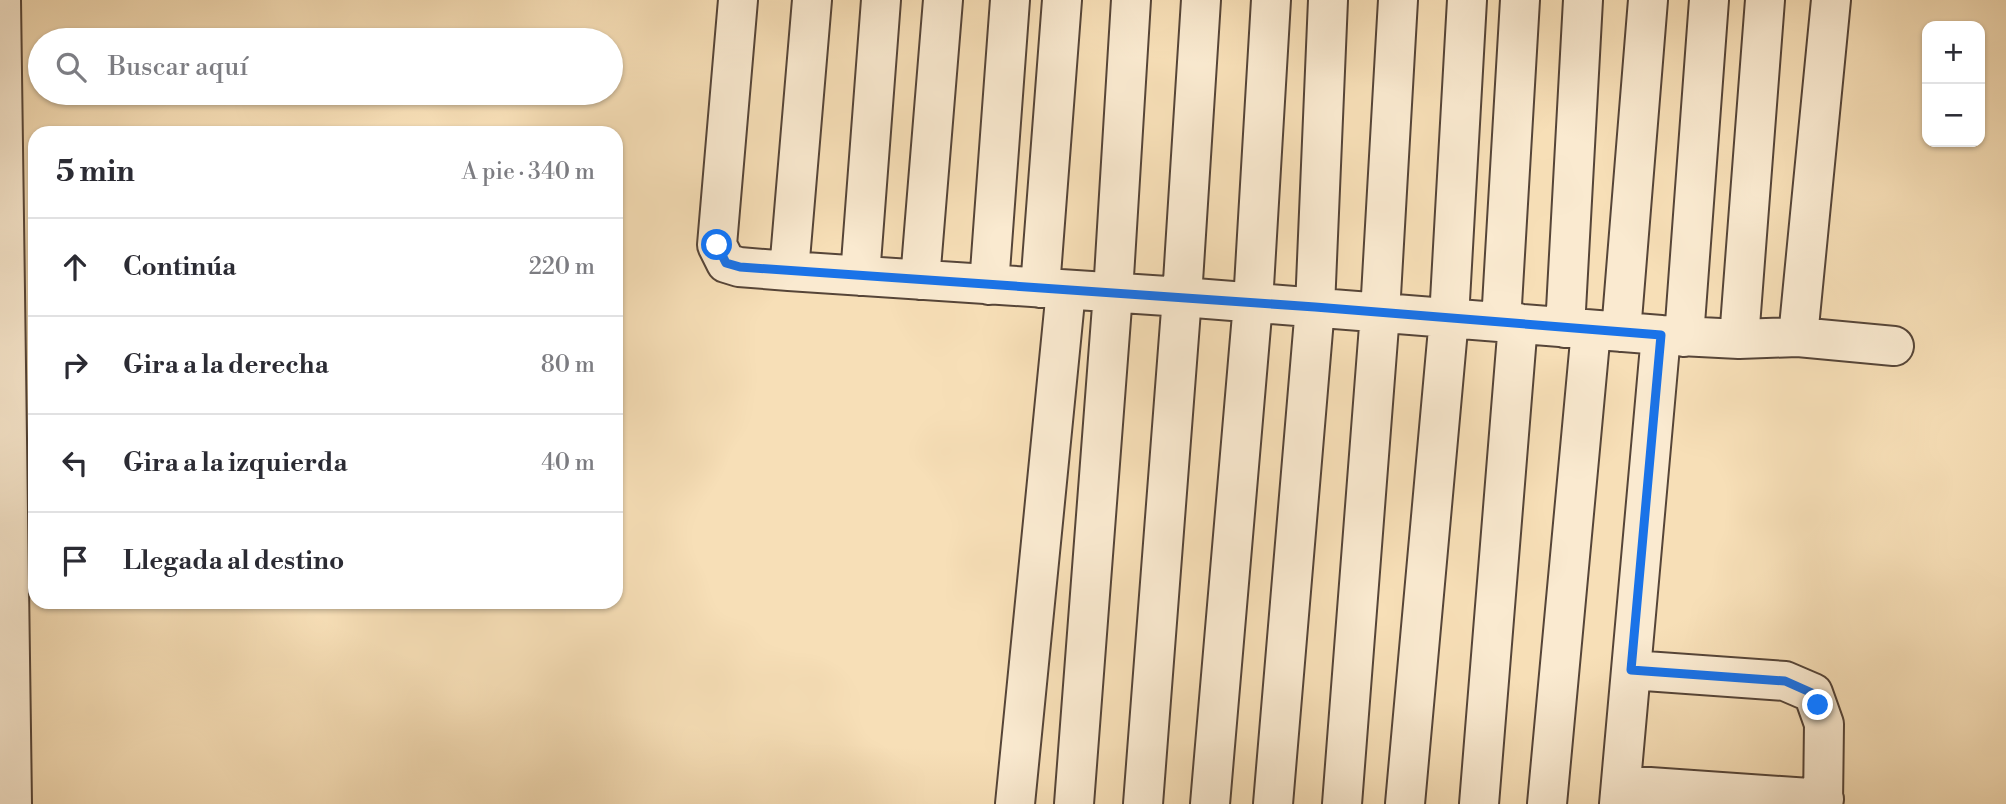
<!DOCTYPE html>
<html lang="es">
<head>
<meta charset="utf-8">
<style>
	body { margin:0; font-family:"Libre Bodoni",serif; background:#f7f7f7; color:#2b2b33 }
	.controls { position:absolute; right:21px; top:21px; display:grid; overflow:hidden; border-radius:14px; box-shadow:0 2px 5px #0004 }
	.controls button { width:63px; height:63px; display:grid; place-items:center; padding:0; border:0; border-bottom:2px solid #e1e1e2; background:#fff; color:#2b2b33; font:35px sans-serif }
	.stop { position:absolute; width:21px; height:21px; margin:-16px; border:5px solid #1a73e8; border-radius:50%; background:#fff }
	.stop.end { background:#1a73e8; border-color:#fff; box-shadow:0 2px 7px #0008 }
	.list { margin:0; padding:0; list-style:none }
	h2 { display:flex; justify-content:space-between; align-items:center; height:91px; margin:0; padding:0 28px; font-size:30px }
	h2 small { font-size:23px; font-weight:400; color:#7c7c81 }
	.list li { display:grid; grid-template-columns:46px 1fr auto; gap:21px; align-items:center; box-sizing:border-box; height:98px; padding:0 28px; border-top:2px solid #e1e1e2 }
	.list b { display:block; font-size:26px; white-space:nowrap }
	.list em { font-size:23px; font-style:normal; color:#7c7c81 }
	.icon { flex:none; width:38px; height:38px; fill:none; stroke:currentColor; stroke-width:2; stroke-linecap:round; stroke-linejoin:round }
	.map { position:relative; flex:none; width:2006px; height:804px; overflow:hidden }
	.search { position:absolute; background:#fff; box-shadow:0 2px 5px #0004; left:28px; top:28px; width:595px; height:77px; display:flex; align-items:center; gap:18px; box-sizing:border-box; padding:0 24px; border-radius:38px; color:#7c7c81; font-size:26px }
	.panel { position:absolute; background:#fff; box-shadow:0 2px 5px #0004; left:28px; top:126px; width:595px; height:483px; border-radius:21px }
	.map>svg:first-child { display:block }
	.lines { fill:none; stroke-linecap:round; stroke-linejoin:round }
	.minor-casing { stroke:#564538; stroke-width:42 }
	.minor { stroke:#faead0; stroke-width:38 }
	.route { stroke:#1a73e8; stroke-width:9 }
</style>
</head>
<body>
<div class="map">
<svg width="2006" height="804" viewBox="0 0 2006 804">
	<rect width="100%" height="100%" fill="#f7dfb7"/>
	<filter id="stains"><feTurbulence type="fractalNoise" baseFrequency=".00286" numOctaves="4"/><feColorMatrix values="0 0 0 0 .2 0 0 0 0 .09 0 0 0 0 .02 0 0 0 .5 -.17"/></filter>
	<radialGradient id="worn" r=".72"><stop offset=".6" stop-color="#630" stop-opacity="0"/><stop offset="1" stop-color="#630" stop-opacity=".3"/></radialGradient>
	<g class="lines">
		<defs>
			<path id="minor" d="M1,0l11,804
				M738,0l-21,245 9,18 13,4 50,4 393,26 479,38 78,4 59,-2 96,9
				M789,271l23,-271
				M860,276l21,-276
				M920,280l23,-280
				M989,285l21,-285
				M1040,288l22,-288
				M1501,322l19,-322
				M1565,328l18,-328
				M1621,332l27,-332
				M1684,337l25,-337
				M1798,337l33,-337
				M1739,339l26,-339
				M1631,670l154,11 28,12 11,31 -1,80
				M1621,785l203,14
				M1015,804l51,-514
				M1074,804l39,-511 18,-293
				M1143,804l39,-507 19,-297
				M1210,804l43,-501 18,-303
				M1273,804l42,-497 13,-307
				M1342,804l38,-491 18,-313
				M1405,804l44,-486 18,-318
				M1479,804l39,-481
				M1547,804l44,-474
				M1619,804l42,-469"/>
		</defs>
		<use href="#minor" class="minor-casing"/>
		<use href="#minor" class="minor"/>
	</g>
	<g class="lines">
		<path class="route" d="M717,245l9,18 14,4 575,40 346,28 -30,335 154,11 27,12 6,12"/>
	</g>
	<rect width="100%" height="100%" filter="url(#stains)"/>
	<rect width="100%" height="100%" fill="url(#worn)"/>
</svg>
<div class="controls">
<button>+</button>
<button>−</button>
</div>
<div class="stop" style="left:717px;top:245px"></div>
<div class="stop end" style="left:1818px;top:705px"></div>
<div class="search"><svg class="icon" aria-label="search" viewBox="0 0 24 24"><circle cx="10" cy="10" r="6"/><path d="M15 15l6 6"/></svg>Buscar aquí</div>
<section class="panel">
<h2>5 min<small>A pie · 340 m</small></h2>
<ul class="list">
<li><svg class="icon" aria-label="ahead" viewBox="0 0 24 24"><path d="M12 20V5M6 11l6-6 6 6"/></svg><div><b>Continúa</b></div><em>220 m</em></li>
<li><svg class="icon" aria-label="right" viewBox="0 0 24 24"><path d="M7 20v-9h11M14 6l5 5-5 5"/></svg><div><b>Gira a la derecha</b></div><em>80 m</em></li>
<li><svg class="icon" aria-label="left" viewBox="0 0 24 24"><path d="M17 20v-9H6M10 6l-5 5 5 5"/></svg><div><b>Gira a la izquierda</b></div><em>40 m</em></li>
<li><svg class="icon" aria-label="arrive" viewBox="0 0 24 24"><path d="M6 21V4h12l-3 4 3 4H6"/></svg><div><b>Llegada al destino</b></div></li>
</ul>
</section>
</div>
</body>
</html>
